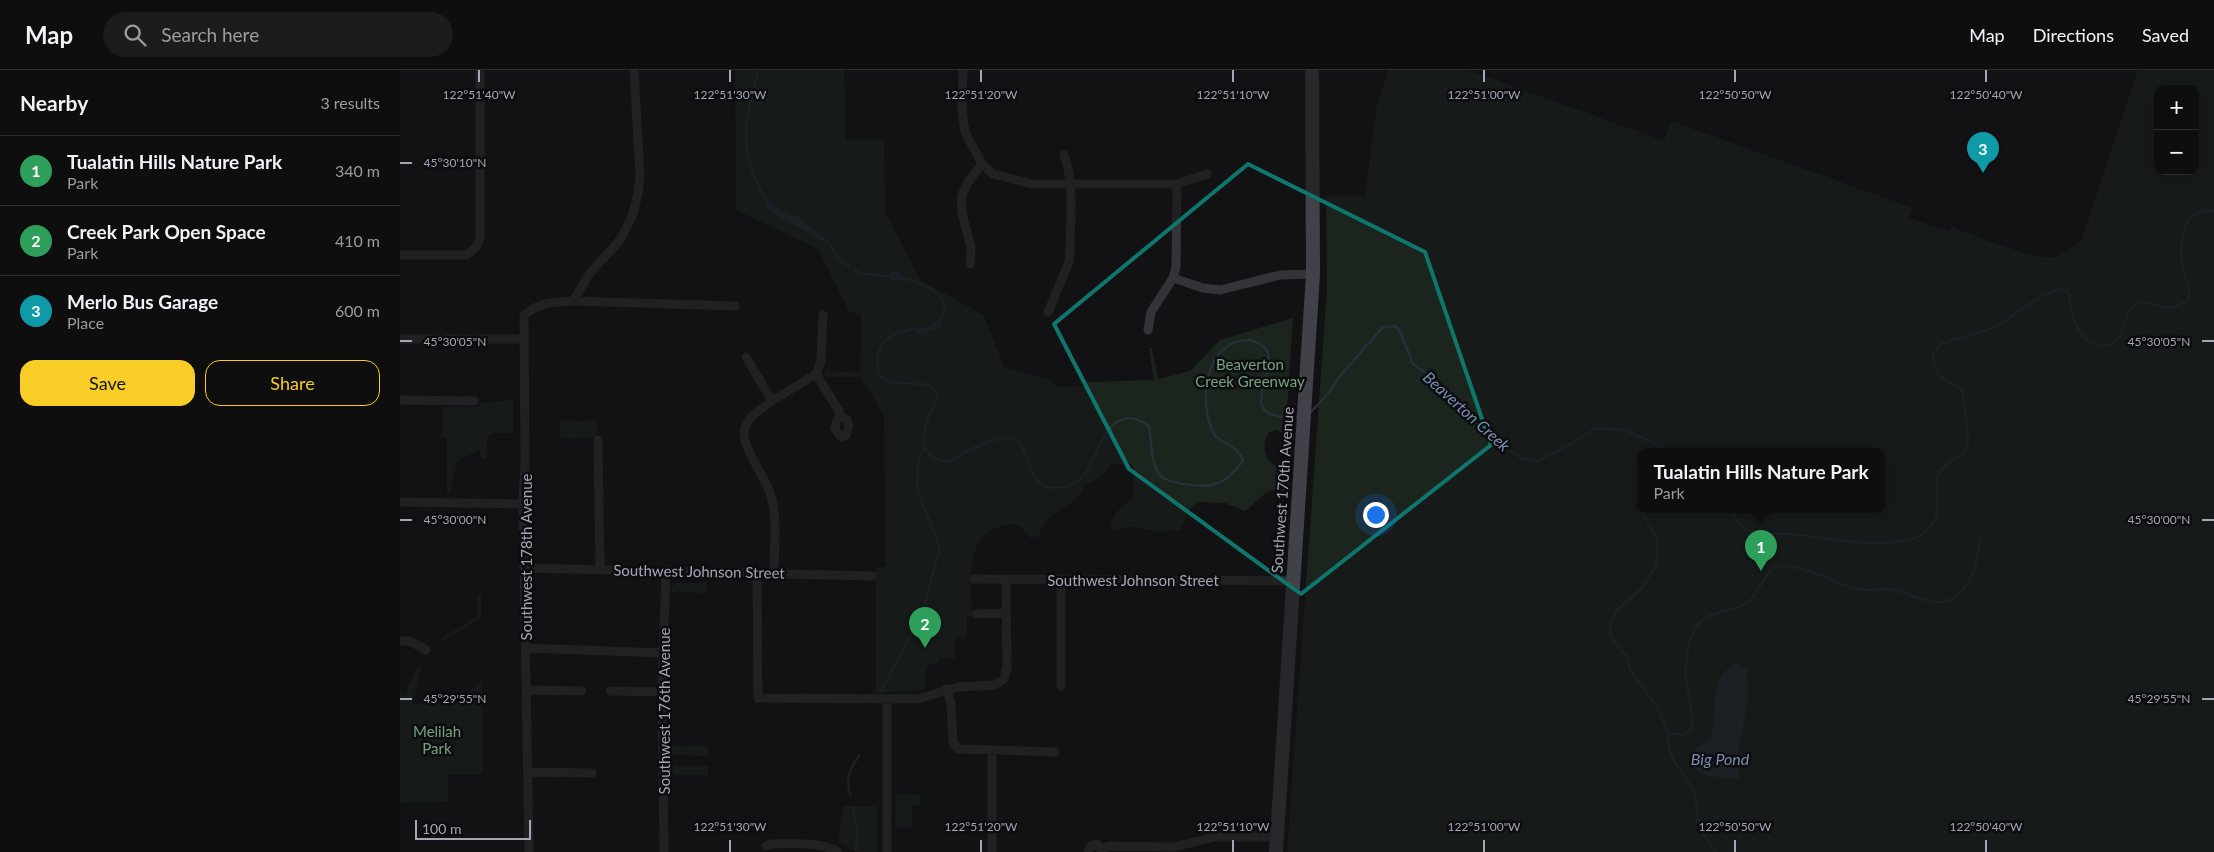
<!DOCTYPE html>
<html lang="en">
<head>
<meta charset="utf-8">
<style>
	body { margin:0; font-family:Lato,sans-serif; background:#1c1c1d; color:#f1f3f6 }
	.controls { position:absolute; right:15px; top:15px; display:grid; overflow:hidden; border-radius:10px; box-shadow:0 5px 20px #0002 }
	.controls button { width:45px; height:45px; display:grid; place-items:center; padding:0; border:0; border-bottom:1px solid #2e2e2f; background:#0e0e0f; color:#f1f3f6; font:25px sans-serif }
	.scale { position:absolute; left:15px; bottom:12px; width:116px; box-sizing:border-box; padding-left:5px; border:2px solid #a3a6b5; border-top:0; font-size:14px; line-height:18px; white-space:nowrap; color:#a3a6b5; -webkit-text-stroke:4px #0d0d0f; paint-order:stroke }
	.you { position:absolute; left:975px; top:444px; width:18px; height:18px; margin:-12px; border:4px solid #fff; border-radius:50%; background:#1a73e8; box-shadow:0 0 0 8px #1a73e833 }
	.badge { display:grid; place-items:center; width:32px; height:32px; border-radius:50%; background:#f8cd26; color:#fff; font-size:16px; font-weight:700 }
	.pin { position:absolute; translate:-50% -41px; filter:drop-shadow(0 1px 2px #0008) }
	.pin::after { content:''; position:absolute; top:26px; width:18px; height:15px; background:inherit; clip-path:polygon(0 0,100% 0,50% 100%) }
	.popup { position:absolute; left:1237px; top:378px; width:248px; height:65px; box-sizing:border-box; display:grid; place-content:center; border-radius:10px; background:#0e0e0f; filter:drop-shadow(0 1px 4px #0005); font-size:16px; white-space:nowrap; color:#9b9c9e }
	.popup b { font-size:19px; color:#f1f3f6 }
	.popup::after { content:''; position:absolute; left:50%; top:100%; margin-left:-10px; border:10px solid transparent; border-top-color:#0e0e0f }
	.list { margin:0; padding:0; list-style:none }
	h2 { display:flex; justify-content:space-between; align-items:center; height:65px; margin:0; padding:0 20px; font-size:21px }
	h2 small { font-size:16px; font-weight:400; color:#9b9c9e }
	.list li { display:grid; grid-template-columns:32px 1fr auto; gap:15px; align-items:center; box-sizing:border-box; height:70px; padding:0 20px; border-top:1px solid #2e2e2f }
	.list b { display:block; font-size:19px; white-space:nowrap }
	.list p { margin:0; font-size:16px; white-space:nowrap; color:#9b9c9e }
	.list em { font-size:16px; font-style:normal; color:#9b9c9e }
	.actions { display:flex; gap:10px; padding:15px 20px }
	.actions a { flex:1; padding:11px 0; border:1px solid #f8cd26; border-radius:15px; text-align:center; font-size:18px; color:#f8cd26 }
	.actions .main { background:#f8cd26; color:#111 }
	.icon { flex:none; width:28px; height:28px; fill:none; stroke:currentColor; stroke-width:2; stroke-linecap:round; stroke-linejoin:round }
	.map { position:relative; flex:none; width:1814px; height:782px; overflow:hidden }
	header { display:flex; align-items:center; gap:30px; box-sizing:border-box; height:70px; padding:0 25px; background:#0e0e0f; border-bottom:1px solid #2e2e2f }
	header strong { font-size:24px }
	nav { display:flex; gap:28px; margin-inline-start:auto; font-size:18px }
	.search { width:350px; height:45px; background:#1c1c1d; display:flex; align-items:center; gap:12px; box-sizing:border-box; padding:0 18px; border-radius:28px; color:#9b9c9e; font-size:19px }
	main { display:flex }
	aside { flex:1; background:#0e0e0f }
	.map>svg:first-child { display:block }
	.green { fill:#1c241e; fill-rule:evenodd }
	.water { fill:#282f38 }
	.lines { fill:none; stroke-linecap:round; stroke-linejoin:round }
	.stream { stroke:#282f38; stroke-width:2.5 }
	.street { stroke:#333339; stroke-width:9 }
	.secondary { stroke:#414249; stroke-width:14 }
	.marked { fill:none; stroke:#0f766e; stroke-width:4; stroke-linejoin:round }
	.ticks { fill:none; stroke:#a3a6b5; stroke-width:2 }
	.labels { text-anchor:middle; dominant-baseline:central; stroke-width:5; stroke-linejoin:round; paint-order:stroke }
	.park-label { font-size:15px; fill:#79a181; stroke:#0d0d0f }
	.street-label { font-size:15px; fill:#a3a6b5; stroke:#0d0d0f }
	.water-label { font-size:16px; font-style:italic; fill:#788fb2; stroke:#0d0d0f }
	.ticks-label { font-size:12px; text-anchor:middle; fill:#a3a6b5; stroke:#0d0d0f; stroke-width:5; stroke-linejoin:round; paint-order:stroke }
</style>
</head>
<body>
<header>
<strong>Map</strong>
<div class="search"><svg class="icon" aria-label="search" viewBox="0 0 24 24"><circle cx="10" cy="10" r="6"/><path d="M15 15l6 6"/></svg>Search here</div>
<nav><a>Map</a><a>Directions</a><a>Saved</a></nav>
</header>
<main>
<aside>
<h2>Nearby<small>3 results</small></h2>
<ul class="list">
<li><span class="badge" style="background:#2e9e5b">1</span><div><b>Tualatin Hills Nature Park</b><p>Park</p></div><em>340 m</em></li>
<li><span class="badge" style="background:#2e9e5b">2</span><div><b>Creek Park Open Space</b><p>Park</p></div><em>410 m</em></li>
<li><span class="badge" style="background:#0f9aa8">3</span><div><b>Merlo Bus Garage</b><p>Place</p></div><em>600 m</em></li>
</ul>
<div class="actions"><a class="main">Save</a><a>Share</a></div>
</aside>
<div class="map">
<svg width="1814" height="782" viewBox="0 0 1814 782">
	<rect width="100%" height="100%" fill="#121214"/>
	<path class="green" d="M335,0h109l2,70h38l1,71 35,69 64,35 20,52 48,14 5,6 30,-1v-4l67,-2 -5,-32h3l6,31 32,-8 30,-31 73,-22 -6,94h5l-2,25 -13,-7 -8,2c-11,16 -1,41 21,34l-2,27c-22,-11 -27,8 -43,18l-20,-8 -27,-1 -8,7 -10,21 -22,2 -21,-5h-10l-14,5 -3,-3c2,-16 12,-22 23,-32v-30l-3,-4 -5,2 -14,-2 -5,10 -20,12 -11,15 -23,15 -7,7 -7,15 -7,1 -6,-4 -4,-8c-11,-3 -15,-2 -26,2 -31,13 -23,60 -23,88h-5v21h-12v21l-16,1v4l-9,1 -4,7v19l-50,3v-126h9l-1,-152 -24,-38h-34l-2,-3 2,-3 34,1 1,-57 -12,-4 -31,-62 -82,-39z
		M989,0h79l196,71 7,-20 242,87 -4,10 41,14 2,-5c25,9 76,32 100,30 11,-2 22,-10 30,-18l56,-169h76v782h-927l40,-563 -1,-93h39l12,-92zM1758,19h37v82h-37zM1241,382h240v58h-240z
		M113,330v33h-20l-6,4v22h-6l-1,-9 -23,11 -7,31h-3v-54l-7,-1 3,-2v-28h37v-4z
		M160,350l37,1v16l-37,2z
		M276,513h31v10l-35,-1v-5z
		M77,525h4v23l-39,24 -2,-3 38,-23z
		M18,596l4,1 -10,37 45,-3 25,-21 1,94h-35v28l-48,1v-111l5,2z
		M271,675l37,1v10l-37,-1z
		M271,695l37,1v9h-37z
		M496,724l24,1v10h-8v22h-17z
		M444,736h34l-1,46h-18l-21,-10z"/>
	<path class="water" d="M372,134l18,11 7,1 33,27 -7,-2 -51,-28 -7,-6z
		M489.5 206a5.5 5.5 0 1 1 11 0a5.5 5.5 0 1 1-11 0Z
		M540,250h2l-2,8 -20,6 -10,-6h14z
		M1335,593l11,5c7,28 -3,53 -7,80 -2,10 0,21 0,31 -16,-1 -38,-1 -49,-14 0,-15 6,-17 18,-23 14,-30 -4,-60 27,-79z"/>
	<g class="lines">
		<path class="stream" d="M358,0c-3,19 -11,38 -12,57 -2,29 9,59 26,81
			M427,171l14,21 8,4
			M454,199l6,4 32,4
			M500,208c20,3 61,19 37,45
			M513,259c-27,6 -39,14 -35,44 3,2 6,6 9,8 16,7 43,-5 51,14 -7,18 -26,50 -4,63 5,2 9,4 15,3 6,-1 11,-6 16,-9 15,-8 31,-15 48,-14 17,11 13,37 30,47 13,7 33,1 42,-11 15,-22 25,-76 64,-48 3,16 1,35 11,49 7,9 44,13 55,9 11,-3 24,-15 28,-25 -3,-4 -6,-9 -10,-12 -6,-4 -15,-6 -19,-13 -17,-33 -9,-96 37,-94 6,2 13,6 16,11 10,20 -25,59 10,65 7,1 16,0 23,1
			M910,343l19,-20 11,-17 42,-48 13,-2 5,5 13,33 14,10 13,17 13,11 53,46 16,11 16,2 31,-16 27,-17 28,2 30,13 13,9
			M1241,422l-4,11 4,7
			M1241,440l17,30 -2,26 -13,21 -26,23 -7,16v10l17,21 3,13 29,40 9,23 1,16 6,14 20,28 2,24 5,17 14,20
			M1331,440c3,6 8,14 13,18 10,8 26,6 37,6 32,0 64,10 95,9 14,0 33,-1 45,-8 31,-20 6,-44 20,-65 8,-12 27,-13 27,-30 0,-5 -4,-46 -6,-49 -12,-16 -24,-3 -30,-35l8,-12c19,-7 41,-10 59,-19 21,-12 39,-33 64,-36l6,5c3,19 4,36 21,48 6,4 12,5 18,3 22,-6 12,-31 26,-40 12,-7 22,2 34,3 8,0 14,-5 21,-9 1,-13 -3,-18 -6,-30 -3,-16 -3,-46 12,-55 7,-3 12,-5 19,-3
			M481,621l41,-77 18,-66 -23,-59 1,-28 6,-13
			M1268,663l16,2 7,-5c4,-19 -5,-37 -5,-57 0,-22 4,-54 30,-60 8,-3 18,-3 26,-7 15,-8 20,-27 31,-39 29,-5 57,15 84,22 13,3 26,-3 38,1 13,3 27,11 40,12 35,2 43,-40 46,-67
			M450,725c-4,-17 -1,-25 9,-39
			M453,737l4,23 -1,20"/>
		<path class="street" d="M563,0l-1,41 3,21 17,32 11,10 39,10h145l30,-10
			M0,185h67l10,-9 3,-8v-168
			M570,194l1,-16 -9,-35 -1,-16 7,-15 14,-18
			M773,208l30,10 17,2 60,-15 33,-1
			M173,231l162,5
			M648,242l21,-50 1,-11c0,-31 5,-67 -6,-96
			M748,260l3,-18 22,-34 3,-11 1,-83
			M0,269h124
			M346,287l26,44 44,-27 5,-13 2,-46
			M416,304l23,37 1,7
			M0,330l74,1
			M372,331c-10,8 -23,14 -27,26 -6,16 17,45 23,61 11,25 6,58 6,84
			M442,347l5,3 2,6 -3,9 -5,2 -6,-9 2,-8z
			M198,370l2,129
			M0,432l123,2
			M125,498l348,8
			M357,502l1,126 160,1 40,-12 37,-2 9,-6 3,-12 -1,-88
			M574,509l319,2
			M576,544l31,-1
			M0,571h10l16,9
			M126,578l137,5
			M661,616v-107
			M546,619l5,14 2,41 6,5 96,3
			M126,620l56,1
			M210,621l53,1
			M128,702l64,1
			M366,776l5,-2c23,0 47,-3 67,8
			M703,779l7,-3 64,1 41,-10h62
			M129,782l-6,-348 2,-41 -1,-147c13,-14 31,-14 49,-15l17,-28 30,-33 12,-23 6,-23 2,-18 -6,-106
			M264,782l-2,-167 4,-115
			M487,782v-152
			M592,782v-101
			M688,782l3,-6 6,-2 6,8"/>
		<path class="secondary" d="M876,782l37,-578 -1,-204"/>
	</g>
	<path d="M0 0H1814V782H0ZM848,94l177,88 66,193 -190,149 -172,-125 -75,-145z" fill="#121214" fill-opacity=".55" fill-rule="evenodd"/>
	<path class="marked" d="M848,94l177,88 66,193 -190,149 -172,-125 -75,-145z"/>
	<path class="ticks" d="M79,0v12M330,0v12M581,0v12M833,0v12M1084,0v12M1335,0v12M1586,0v12M0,93h12M0,271h12M1802,271h12M0,450h12M1802,450h12M0,629h12M1802,629h12M330,770v12M581,770v12M833,770v12M1084,770v12M1335,770v12M1586,770v12"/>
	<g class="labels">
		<g class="park-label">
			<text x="850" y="294">Beaverton<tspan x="850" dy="17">Creek Greenway</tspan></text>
			<text x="37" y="661">Melilah<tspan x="37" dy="17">Park</tspan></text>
		</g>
		<g class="street-label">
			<text transform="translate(882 420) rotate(-86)">Southwest 170th Avenue</text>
			<text transform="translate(126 487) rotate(-90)">Southwest 178th Avenue</text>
			<text transform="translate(299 501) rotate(1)">Southwest Johnson Street</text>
			<text x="733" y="510">Southwest Johnson Street</text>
			<text transform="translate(264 641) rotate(-90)">Southwest 176th Avenue</text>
		</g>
		<g class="water-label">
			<text transform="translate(1067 341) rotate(42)">Beaverton Creek</text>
			<text x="1320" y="688">Big Pond</text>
		</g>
	</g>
	<g class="ticks-label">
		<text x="79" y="29">122°51'40"W</text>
		<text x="330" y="29">122°51'30"W</text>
		<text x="581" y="29">122°51'20"W</text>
		<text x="833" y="29">122°51'10"W</text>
		<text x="1084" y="29">122°51'00"W</text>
		<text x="1335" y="29">122°50'50"W</text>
		<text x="1586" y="29">122°50'40"W</text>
		<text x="55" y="97">45°30'10"N</text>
		<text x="55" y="276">45°30'05"N</text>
		<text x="1759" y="276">45°30'05"N</text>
		<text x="55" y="454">45°30'00"N</text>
		<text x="1759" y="454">45°30'00"N</text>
		<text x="55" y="633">45°29'55"N</text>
		<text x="1759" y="633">45°29'55"N</text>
		<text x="330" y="761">122°51'30"W</text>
		<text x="581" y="761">122°51'20"W</text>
		<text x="833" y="761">122°51'10"W</text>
		<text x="1084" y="761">122°51'00"W</text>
		<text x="1335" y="761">122°50'50"W</text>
		<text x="1586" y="761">122°50'40"W</text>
	</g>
</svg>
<div class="controls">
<button>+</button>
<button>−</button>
</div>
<div class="scale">100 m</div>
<div class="you"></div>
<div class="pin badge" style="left:1361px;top:501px;background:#2e9e5b">1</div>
<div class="popup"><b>Tualatin Hills Nature Park</b>Park</div>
<div class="pin badge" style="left:525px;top:578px;background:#2e9e5b">2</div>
<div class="pin badge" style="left:1583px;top:103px;background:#0f9aa8">3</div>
</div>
</main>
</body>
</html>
